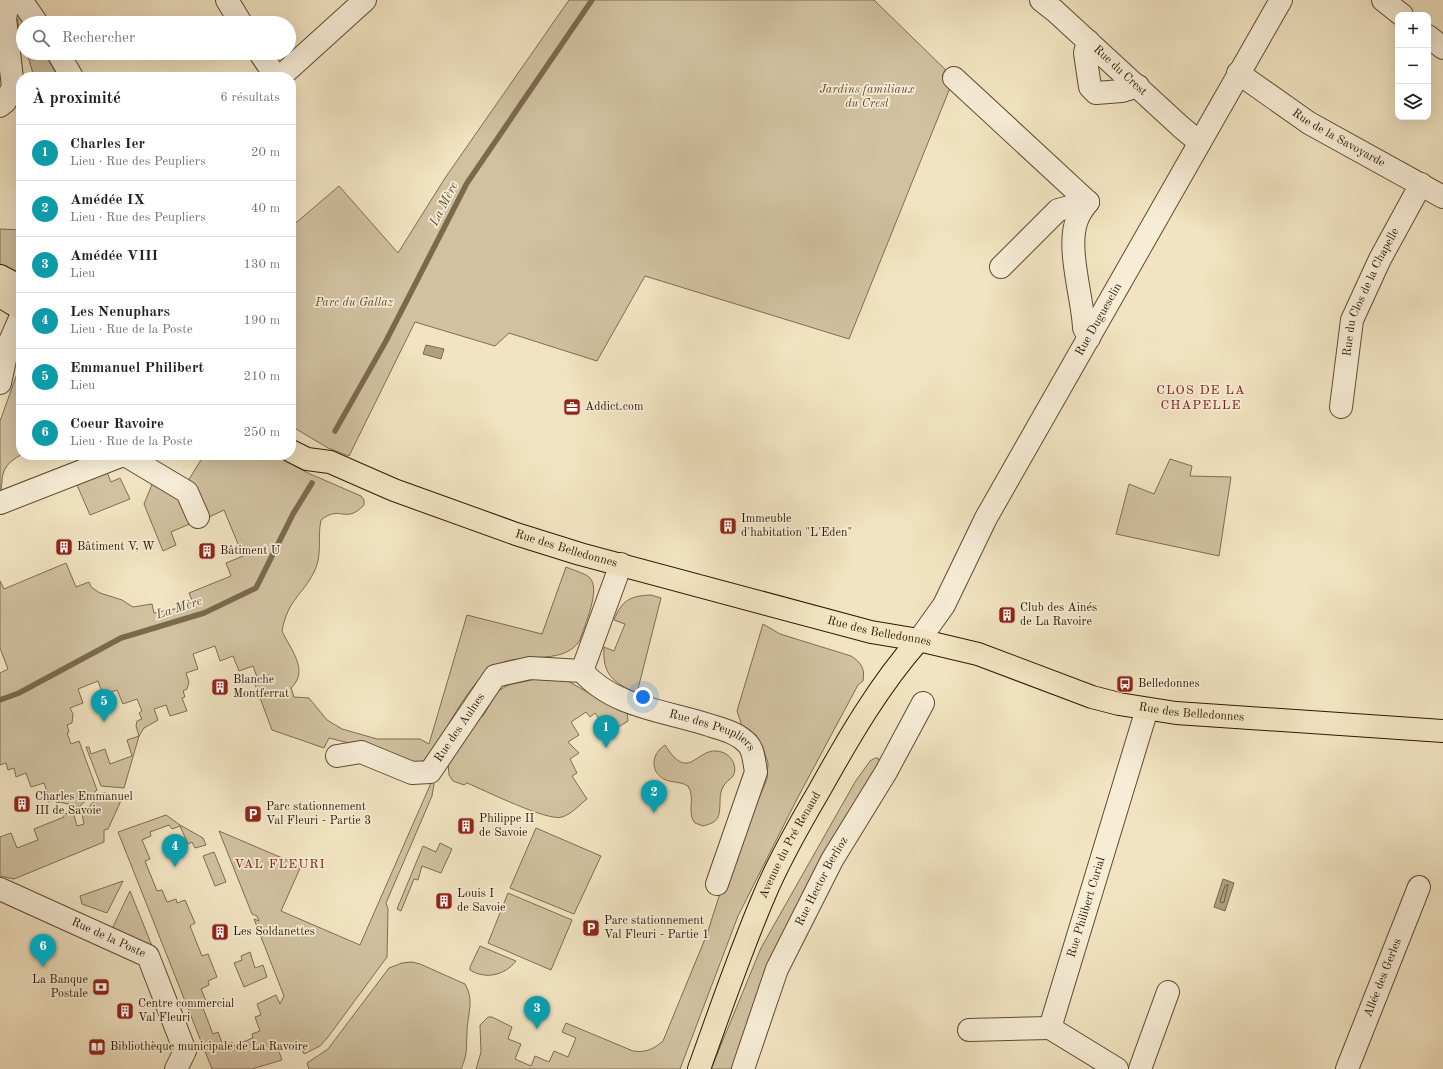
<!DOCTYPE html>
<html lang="fr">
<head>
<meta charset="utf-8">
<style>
	body { margin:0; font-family:"Old Standard TT",serif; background:#f2f2f2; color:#202124 }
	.controls { position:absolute; right:12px; top:12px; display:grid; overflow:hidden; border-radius:8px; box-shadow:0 4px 16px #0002 }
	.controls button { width:36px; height:36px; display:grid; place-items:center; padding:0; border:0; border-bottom:1px solid #e0e0e0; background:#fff; color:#202124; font:20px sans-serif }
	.you { position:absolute; left:643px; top:697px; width:14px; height:14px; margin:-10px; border:3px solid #fff; border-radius:50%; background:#1a73e8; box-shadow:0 0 0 6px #1a73e833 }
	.badge { display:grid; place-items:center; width:26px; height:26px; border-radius:50%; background:#0b8043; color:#fff; font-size:13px; font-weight:700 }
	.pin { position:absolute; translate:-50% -33px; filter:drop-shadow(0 1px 2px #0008) }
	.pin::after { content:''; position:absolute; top:21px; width:14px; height:12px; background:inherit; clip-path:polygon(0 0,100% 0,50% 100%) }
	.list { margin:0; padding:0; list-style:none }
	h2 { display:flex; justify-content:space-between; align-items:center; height:52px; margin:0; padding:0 16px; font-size:17px }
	h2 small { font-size:13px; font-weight:400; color:#757577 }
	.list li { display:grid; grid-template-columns:26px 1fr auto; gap:12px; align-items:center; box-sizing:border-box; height:56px; padding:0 16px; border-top:1px solid #e0e0e0 }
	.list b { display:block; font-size:15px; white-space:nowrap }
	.list p { margin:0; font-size:13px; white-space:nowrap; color:#757577 }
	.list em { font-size:13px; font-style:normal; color:#757577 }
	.icon { flex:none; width:22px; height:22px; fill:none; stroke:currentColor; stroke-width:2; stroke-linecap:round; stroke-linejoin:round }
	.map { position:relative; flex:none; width:1443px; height:1069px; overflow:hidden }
	.search { position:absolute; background:#fff; box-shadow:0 4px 16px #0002; left:16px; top:16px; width:280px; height:44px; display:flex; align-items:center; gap:10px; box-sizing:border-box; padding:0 14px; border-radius:22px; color:#757577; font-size:15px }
	.panel { position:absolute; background:#fff; box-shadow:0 4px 16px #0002; left:16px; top:72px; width:280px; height:388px; border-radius:16px }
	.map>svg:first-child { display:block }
	.green { fill:#d1c1a1; stroke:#7f6d50 }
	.water { fill:#af9f80; stroke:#7b694d }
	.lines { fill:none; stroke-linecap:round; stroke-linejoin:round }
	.shore { stroke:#6e5c40; stroke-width:1 }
	.stream { stroke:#7b694d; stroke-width:5.5 }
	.minor-casing { stroke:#5e4c30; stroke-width:24 }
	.major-casing { stroke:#2d1900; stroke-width:24 }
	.minor { stroke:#f7edd7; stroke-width:22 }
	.major { stroke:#f2e4c2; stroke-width:22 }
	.labels { text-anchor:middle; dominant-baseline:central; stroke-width:3.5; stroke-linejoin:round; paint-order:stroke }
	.street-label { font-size:12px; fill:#2d1900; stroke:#f7edd7 }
	.park-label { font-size:12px; font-style:italic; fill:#5e4b30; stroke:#f7edd7 }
	.poi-label { font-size:12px; fill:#2d1900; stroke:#f7edd7; text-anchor:start }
	.water-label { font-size:13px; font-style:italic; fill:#614f33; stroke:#f7edd7 }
	.neighbourhood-label { font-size:13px; letter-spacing:1px; fill:#7a1f14; stroke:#f7edd7 }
</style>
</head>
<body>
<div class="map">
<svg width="1443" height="1069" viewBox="0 0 1443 1069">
	<rect width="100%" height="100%" fill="#f2e4c2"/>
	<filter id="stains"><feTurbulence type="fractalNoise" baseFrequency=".005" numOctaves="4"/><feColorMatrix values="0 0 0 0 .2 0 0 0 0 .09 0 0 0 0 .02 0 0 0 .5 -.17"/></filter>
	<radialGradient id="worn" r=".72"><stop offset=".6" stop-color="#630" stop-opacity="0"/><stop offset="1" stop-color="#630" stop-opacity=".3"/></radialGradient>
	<path class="green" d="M569,0h305l80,78 -105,261 -204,-63 -48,85 -88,-28 -14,13 -80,-24 -66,134 -21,-8 -37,-22v-199l48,-41 59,67 47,-75z
		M21,17l6,6h-4v18l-6,-21z
		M27,53h18l13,24h-24z
		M0,229l21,1v43l-21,-5z
		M21,363v73l-3,1 3,7v11c-12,6 -19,14 -19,27 -1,5 0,9 -2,13v-74z
		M204,455h71l33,18 53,23 3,4v5c-19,20 -23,-1 -43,15 -4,18 2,35 -7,52 -12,24 -26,27 -32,59 8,18 28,39 9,57l3,9 15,1 18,22 15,9 35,10h43l9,5 38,-129 75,19 24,-67c7,3 18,6 23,10 13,11 -5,49 -9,63 -18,29 -63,8 -90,29 -23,18 -45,63 -61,88l-11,7 -41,-14 -48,-12 -5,10 -52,-18 -19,-51 4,-2 -4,-11 -14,5 -6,-15 -13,5 -5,-15 -22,8 5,15 -12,4 3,9 -2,7 -4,2 2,6 -3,1 5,13 -17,5 -4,-11 -12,4 4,11 -14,8 -5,8 -15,52 -23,-2 -15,-39h3l2,7 14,-5 5,15 22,-8 -5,-16 12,-4 -3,-10 1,-5 5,-2 -3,-6 3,-2 -5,-12 -14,5 -6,-14 -14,5 -5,-14 -20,8 5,14 -13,5 3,6 -1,9 -5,2 2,7 -2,1 4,11 8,-3 18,49 -18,17 -19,-5 -3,1 -2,-3 -7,2 -2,-6 2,-1 -4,-12 -13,4 -5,-14 -10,4 -2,-9 -6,2 -2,-7 -6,2v-92l8,-4 -8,-21v-67l4,8 62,-26 10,24 13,-5 2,5 9,6 22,7 11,7 19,-3 2,9 40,-8 -5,-12 42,-17 -5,-13 17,-7 -19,-46 -17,8 -19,-37z
		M1170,459l22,7 -2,10 41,1 -12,79 -103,-22 13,-50 25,10z
		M107,472l4,10 9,-4 10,21 -40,16 -13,-30z
		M153,482l25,14 14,27 -21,9 5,13 -13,6 -19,-47z
		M651,595l10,3 -24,95c-23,-10 -35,-18 -33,-46l10,4 11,-27 -11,-4c8,-20 16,-24 37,-25z
		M763,624l17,10 71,22c11,7 14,13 12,25l-5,4 -60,112 -60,119 -58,153h-204l5,-17 -1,-27 8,-8h4l20,10 -4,12 13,5 -6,15 16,7 4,-10 14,6 5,-11 14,6 8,-19 -14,-6 4,-9 67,28c12,2 21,-2 30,-10l44,-107 16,-50 44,-105 1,-16 -5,-15 -7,-13 -14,-9 -5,-15z
		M536,679l32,2 26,15 33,15 1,10 -11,7 -9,-12 -8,4 -5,-7 -5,4 -4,-5 -15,10 8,13 -11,7 11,11 -9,6 7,14 -5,3 15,23c-8,6 -15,15 -25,18 -14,5 -78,-27 -95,-34l-3,2 -11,-4 -4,-6 -1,-12 25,-42 10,-5 15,-25 10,-6z
		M665,745c26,42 32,-4 59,8 8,3 14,15 9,23 -3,4 -8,6 -10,11 -3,5 -3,12 -3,18 -1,14 -2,17 -17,21l-8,-3c-9,-10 1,-25 -7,-37 -8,-5 -17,-3 -24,-7 -15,-8 -12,-26 1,-34z
		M875,758h3l2,5 -145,306h-24l50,-121 94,-166 15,-21z
		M433,782l1,2 -2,12 -46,107 2,6 -1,48 -59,80 -8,9 -16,8 -4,-10 -11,1 -11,4 4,11 -30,9h-40l-94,-237 48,-17 14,10 23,13 3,7 -11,3 -3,-6 -4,2 -8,-18 -8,3 -3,-4 -19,7 1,4 -9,4 8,19 -5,2 12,30 5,-1 5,12 9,-3 1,4 8,-3 10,23 -5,3 12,30 6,-2 9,23 -9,4 1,4 -8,4 5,12 -5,2 12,31 5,-2 5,13 9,-3 1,4 20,-8 -1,-4 8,-3 -5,-14 6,-2 -4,-11 19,-9 4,9 4,-8 -30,-77 5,2 -2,-5 -5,-2 -33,-83 82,35 -20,45 79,34 71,-162z
		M102,793l22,1 -16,35 -4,1v12l-90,37 -14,-3v-39l11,-4 6,15 21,-8 -4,-11 30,-12 -1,-4 11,2 3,11 7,-2 -2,-10z
		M536,828l65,28 -27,58 -64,-26z
		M440,843l12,6 -11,24 -19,-7 -4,14 -4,-1 -13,32 -4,-2 26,-63 13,6z
		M214,852l12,30 -11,4 -12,-30z
		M123,881l-16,32 -25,-9 -2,-8z
		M130,891l22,55 -40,-17z
		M508,893l64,27 -21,50 -63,-27z
		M480,946l36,15c-11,14 -30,19 -46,9v-3z
		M250,952l5,16 8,-3 4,12 -23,10 -10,-24 8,-3 -1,-4z
		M412,962l8,2 45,20c10,17 2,31 2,49 -1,16 1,20 -6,36h-152l-2,-6 21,-14 61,-81 13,-5z"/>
	<path class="water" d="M426,345l18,4 -3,10 -18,-5z
		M1223,879l11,4 -9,28 -11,-4z"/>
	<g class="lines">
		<path class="shore" d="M1228,885l-4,17 -3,1 -1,-2 5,-15z"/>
		<path class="stream" d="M335,431l51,-90 81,-158 125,-183
			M0,700l19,-7 102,-55 83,-25 52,-25 37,-74 19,-31"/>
		<defs>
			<g id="minor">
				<path d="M21,0l16,23"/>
				<path d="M227,0l14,23"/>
				<path id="s1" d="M1041,0l14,11 126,116 18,15"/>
				<path d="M1383,0l19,15"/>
				<path d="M1428,36l15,12"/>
				<path d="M1088,41l-3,12 5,34 6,6 26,-2 16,-5"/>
				<path d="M58,53l14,24"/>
				<path d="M260,53l16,24"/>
				<path id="s2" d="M1238,73l71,50 134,74"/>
				<path d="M280,77l85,-77"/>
				<path d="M954,78l134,124"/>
				<path d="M0,106l5,-4 8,-15 -8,-69 3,-14"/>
				<path d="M1088,202c-4,5 -9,12 -11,18 -11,27 6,79 7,108l5,10"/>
				<path d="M1001,267l57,-57 30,-8"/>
				<path d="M0,383l8,-37 13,-30"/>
				<path id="s3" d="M1341,407l11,-87 28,-61 41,-75"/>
				<path d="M125,455l62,37 11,25"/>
				<path d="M0,503l123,-48"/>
				<path id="s4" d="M621,564l-39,107c32,37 86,40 130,55 13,4 25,7 35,17 7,7 7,19 9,29l-39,112"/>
				<path id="s5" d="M919,640l25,-35 42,-87 295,-518"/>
				<path id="s6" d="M337,756l24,-4 51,21 18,-1 65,-96 35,-8 52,3"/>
				<path id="s7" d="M0,889l148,67 37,95 -9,18"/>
				<path d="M1050,1028l67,41"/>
				<path id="s8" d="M969,1030l81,-2 97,-319"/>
				<path id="s9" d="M743,1069l34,-100 55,-109 54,-88 37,-69"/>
				<path d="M1140,1069l28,-77"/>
				<path id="s10" d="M1347,1069l72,-182"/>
			</g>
			<g id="major">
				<path d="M0,276l21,11"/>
				<path d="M0,296l21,13"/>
				<path id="s11" d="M291,451l16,8 23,3 64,28 122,44 64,20 291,78 48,8 59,14 114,43 27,7 57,9 267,18"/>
				<path id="s12" d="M699,1069c21,-58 41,-117 65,-173 15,-36 35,-71 55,-105 29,-52 60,-106 100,-151"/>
			</g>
		</defs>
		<use href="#minor" class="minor-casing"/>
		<use href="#major" class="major-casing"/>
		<use href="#minor" class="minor"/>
		<use href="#major" class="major"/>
	</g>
	<defs>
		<symbol id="office-square" viewBox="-11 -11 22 22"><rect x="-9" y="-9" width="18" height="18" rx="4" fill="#8f2418" stroke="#f7edd7"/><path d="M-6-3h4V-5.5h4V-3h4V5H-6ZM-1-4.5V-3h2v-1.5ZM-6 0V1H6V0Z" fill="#fff"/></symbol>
		<symbol id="building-square" viewBox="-11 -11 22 22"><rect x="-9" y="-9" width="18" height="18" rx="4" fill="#8f2418" stroke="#f7edd7"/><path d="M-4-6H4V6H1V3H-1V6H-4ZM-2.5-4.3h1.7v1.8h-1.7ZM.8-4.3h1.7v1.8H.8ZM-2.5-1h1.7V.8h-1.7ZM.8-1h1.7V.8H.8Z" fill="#fff"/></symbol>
		<symbol id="bus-square" viewBox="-11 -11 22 22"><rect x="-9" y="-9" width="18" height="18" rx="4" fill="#8f2418" stroke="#f7edd7"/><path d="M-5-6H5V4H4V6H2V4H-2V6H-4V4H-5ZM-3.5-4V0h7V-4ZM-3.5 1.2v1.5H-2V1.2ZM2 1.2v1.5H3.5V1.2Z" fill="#fff"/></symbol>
		<symbol id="parking-square" viewBox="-11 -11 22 22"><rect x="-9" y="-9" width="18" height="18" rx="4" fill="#8f2418" stroke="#f7edd7"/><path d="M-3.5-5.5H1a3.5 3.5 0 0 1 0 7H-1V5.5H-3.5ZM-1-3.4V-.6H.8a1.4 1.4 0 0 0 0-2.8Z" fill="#fff"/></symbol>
		<symbol id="bank-square" viewBox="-11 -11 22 22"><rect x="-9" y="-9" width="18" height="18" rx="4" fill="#8f2418" stroke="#f7edd7"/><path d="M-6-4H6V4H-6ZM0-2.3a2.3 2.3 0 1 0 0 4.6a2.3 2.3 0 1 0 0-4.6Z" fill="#fff"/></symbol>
		<symbol id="library-square" viewBox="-11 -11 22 22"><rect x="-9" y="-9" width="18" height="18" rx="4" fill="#8f2418" stroke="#f7edd7"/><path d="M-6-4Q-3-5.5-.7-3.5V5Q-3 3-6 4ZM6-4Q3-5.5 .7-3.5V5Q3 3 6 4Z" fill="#fff"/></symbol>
	</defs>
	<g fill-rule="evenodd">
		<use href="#office-square" x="562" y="397" width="20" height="20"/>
		<use href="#building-square" x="718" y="516" width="20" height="20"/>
		<use href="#building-square" x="54" y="537" width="20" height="20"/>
		<use href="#building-square" x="197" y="541" width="20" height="20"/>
		<use href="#building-square" x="997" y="605" width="20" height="20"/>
		<use href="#bus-square" x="1115" y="674" width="20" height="20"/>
		<use href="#building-square" x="210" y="677" width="20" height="20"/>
		<use href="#building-square" x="12" y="794" width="20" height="20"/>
		<use href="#parking-square" x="243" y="804" width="20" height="20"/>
		<use href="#building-square" x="456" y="816" width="20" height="20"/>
		<use href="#building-square" x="434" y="891" width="20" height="20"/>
		<use href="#parking-square" x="581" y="918" width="20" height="20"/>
		<use href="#building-square" x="210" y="922" width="20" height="20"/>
		<use href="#bank-square" x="91" y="977" width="20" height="20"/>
		<use href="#building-square" x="115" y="1001" width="20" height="20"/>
		<use href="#library-square" x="87" y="1037" width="20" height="20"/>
	</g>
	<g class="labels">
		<g class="street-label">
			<text stroke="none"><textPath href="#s1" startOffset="106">Rue du Crest</textPath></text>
			<text stroke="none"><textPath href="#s2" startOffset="120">Rue de la Savoyarde</textPath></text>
			<text stroke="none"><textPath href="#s3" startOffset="120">Rue du Clos de la Chapelle</textPath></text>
			<text stroke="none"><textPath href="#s5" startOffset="368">Rue Duguesclin</textPath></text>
			<text stroke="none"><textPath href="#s11" startOffset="293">Rue des Belledonnes</textPath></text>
			<text stroke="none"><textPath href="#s11" startOffset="617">Rue des Belledonnes</textPath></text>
			<text stroke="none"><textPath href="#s11" startOffset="941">Rue des Belledonnes</textPath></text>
			<text stroke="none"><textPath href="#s6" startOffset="151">Rue des Aulnes</textPath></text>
			<text stroke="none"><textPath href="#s4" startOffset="259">Rue des Peupliers</textPath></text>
			<text stroke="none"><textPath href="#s12" startOffset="242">Avenue du Pré Renaud</textPath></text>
			<text stroke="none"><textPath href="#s9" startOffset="204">Rue Hector Berlioz</textPath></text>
			<text stroke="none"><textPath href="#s8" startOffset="207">Rue Philibert Curial</textPath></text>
			<text stroke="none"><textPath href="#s7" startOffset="119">Rue de la Poste</textPath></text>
			<text stroke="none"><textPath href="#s10" startOffset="98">Allée des Gerles</textPath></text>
		</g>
		<g class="park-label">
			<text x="867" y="90">Jardins familiaux<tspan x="867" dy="14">du Crest</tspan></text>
			<text x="354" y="303">Parc du Gallaz</text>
		</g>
		<g class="poi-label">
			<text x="585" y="407">Addict.com</text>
			<text x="741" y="519">Immeuble<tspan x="741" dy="14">d'habitation "L'Eden"</tspan></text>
			<text x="77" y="547">Bâtiment V, W</text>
			<text x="220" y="551">Bâtiment U</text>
			<text x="1020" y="608">Club des Ainés<tspan x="1020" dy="14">de La Ravoire</tspan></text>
			<text x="233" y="680">Blanche<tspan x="233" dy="14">Montferrat</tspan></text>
			<text x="1138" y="684">Belledonnes</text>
			<text x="35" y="797">Charles Emmanuel<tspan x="35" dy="14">III de Savoie</tspan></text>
			<text x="266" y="807">Parc stationnement<tspan x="266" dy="14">Val Fleuri - Partie 3</tspan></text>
			<text x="479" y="819">Philippe II<tspan x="479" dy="14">de Savoie</tspan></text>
			<text x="457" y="894">Louis I<tspan x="457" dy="14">de Savoie</tspan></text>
			<text x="604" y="921">Parc stationnement<tspan x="604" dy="14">Val Fleuri - Partie 1</tspan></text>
			<text x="233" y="932">Les Soldanettes</text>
			<text x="88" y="980" text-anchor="end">La Banque<tspan x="88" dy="14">Postale</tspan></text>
			<text x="138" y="1004">Centre commercial<tspan x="138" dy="14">Val Fleuri</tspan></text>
			<text x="110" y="1047">Bibliothèque municipale de La Ravoire</text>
		</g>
		<g class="water-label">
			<text transform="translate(444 204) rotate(-63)">La Mère</text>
			<text transform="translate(179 608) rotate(-18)">La Mère</text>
		</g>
		<g class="neighbourhood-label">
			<text x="1201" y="390">CLOS DE LA<tspan x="1201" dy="15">CHAPELLE</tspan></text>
			<text x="280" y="864">VAL FLEURI</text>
		</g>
	</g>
	<rect width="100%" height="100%" filter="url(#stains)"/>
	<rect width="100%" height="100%" fill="url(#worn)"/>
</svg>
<div class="controls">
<button>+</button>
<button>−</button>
<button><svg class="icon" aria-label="layers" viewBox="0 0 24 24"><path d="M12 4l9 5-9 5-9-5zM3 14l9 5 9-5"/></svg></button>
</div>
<div class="you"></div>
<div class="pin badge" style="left:606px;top:748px;background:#0f9aa8">1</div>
<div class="pin badge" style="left:654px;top:813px;background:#0f9aa8">2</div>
<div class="pin badge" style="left:537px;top:1029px;background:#0f9aa8">3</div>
<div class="pin badge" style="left:175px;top:867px;background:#0f9aa8">4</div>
<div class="pin badge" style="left:104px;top:722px;background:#0f9aa8">5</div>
<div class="pin badge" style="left:43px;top:967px;background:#0f9aa8">6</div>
<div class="search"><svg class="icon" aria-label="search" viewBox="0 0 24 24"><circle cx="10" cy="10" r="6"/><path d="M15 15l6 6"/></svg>Rechercher</div>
<section class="panel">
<h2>À proximité<small>6 résultats</small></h2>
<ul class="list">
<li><span class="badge" style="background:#0f9aa8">1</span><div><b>Charles Ier</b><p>Lieu · Rue des Peupliers</p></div><em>20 m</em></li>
<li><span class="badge" style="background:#0f9aa8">2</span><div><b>Amédée IX</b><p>Lieu · Rue des Peupliers</p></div><em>40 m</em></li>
<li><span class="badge" style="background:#0f9aa8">3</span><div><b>Amédée VIII</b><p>Lieu</p></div><em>130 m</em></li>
<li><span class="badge" style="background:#0f9aa8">4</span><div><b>Les Nenuphars</b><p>Lieu · Rue de la Poste</p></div><em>190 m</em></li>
<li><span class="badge" style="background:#0f9aa8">5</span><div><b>Emmanuel Philibert</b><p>Lieu</p></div><em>210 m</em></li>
<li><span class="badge" style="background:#0f9aa8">6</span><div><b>Coeur Ravoire</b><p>Lieu · Rue de la Poste</p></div><em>250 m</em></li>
</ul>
</section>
</div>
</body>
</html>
